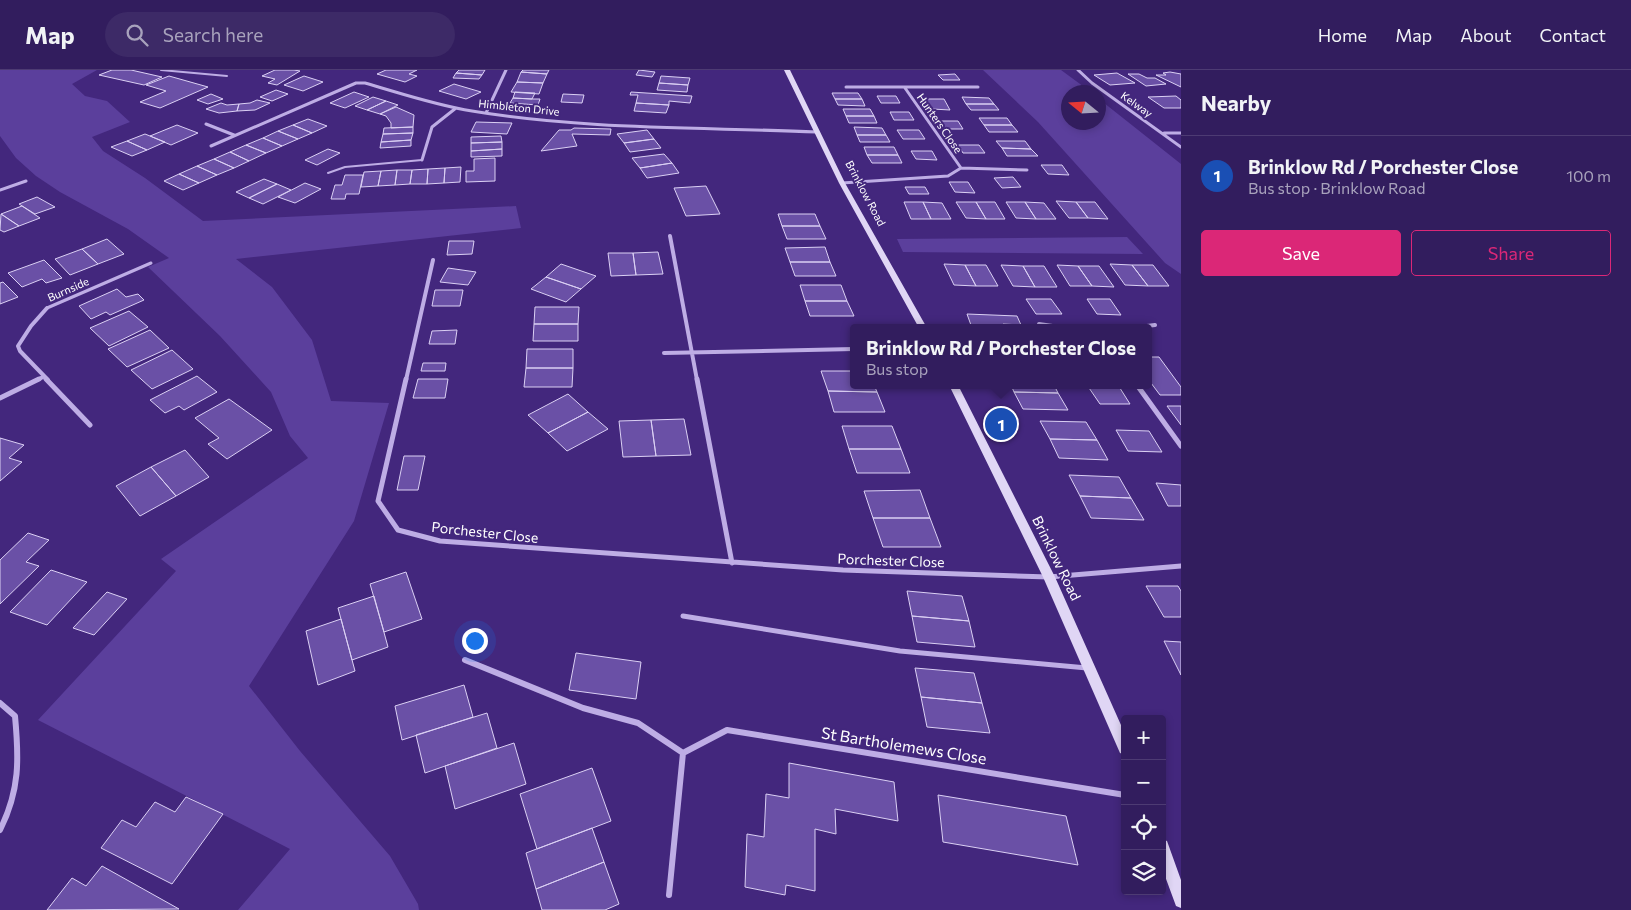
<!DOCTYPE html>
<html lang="en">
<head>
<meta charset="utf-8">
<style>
	body { margin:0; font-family:Commissioner,sans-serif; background:#3d2a67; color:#f1f3f6 }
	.controls { position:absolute; right:15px; bottom:15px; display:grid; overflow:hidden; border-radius:5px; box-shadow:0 2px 8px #0003 }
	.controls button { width:45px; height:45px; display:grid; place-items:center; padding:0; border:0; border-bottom:1px solid #4d3b73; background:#321d5e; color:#f1f3f6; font:25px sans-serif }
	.compass { position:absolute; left:1061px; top:15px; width:45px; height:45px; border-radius:50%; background:#321d5e; box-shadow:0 2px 8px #0003; rotate:288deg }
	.you { position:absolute; left:474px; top:570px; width:18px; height:18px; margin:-12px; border:4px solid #fff; border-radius:50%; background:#1a73e8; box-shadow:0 0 0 8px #1a73e833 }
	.badge { display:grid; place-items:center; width:32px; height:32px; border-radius:50%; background:#db2777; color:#fff; font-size:16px; font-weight:700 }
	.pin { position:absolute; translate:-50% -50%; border:2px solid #fff; box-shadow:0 1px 5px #0006 }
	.popup { position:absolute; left:850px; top:254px; width:302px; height:65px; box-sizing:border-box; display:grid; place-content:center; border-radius:5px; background:#321d5e; filter:drop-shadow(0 1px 4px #0005); font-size:16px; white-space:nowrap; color:#a8a2bc }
	.popup b { font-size:19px; color:#f1f3f6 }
	.popup::after { content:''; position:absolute; left:50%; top:100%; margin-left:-10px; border:10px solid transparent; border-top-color:#321d5e }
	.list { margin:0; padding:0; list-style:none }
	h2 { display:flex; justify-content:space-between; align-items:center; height:65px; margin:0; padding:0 20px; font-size:21px }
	h2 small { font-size:16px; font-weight:400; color:#a8a2bc }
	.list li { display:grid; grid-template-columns:32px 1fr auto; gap:15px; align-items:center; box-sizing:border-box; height:80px; padding:0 20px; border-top:1px solid #4d3b73 }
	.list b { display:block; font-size:19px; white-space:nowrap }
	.list p { margin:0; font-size:16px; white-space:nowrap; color:#a8a2bc }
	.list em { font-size:16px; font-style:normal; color:#a8a2bc }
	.actions { display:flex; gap:10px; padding:15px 20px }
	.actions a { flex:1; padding:11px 0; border:1px solid #db2777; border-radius:5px; text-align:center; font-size:18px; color:#db2777 }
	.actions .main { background:#db2777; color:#fff }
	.icon { flex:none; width:28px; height:28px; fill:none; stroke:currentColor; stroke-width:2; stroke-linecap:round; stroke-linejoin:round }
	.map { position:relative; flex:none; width:1181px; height:840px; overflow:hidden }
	header { display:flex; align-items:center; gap:30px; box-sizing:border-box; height:70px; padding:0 25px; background:#321d5e; border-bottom:1px solid #4d3b73 }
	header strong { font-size:24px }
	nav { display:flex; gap:28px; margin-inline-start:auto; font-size:18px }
	.search { width:350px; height:45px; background:#3d2a67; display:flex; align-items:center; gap:12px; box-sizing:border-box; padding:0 18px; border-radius:28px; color:#a8a2bc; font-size:19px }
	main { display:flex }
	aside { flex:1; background:#321d5e }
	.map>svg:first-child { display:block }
	.green { fill:#5b3f9c }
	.building { fill:#6a50a6; stroke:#dbd0f4 }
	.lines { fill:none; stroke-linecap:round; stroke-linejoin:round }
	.lane-far2 { stroke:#beade5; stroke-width:2 }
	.lane-far1 { stroke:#beade5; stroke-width:3 }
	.lane { stroke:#beade5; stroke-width:5 }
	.street-far3 { stroke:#beade5; stroke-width:3 }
	.street-far2 { stroke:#beade5; stroke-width:4 }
	.street-far1 { stroke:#beade5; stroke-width:5 }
	.street { stroke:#beade5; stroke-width:6 }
	.secondary { fill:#e0d6f5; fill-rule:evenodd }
	.labels { text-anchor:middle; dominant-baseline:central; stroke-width:4; stroke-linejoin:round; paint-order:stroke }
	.far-street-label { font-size:11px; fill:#fff; stroke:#43277d }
	.street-label { font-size:14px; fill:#fff; stroke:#43277d }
	.near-street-label { font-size:16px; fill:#fff; stroke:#43277d }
</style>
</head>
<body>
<header>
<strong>Map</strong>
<div class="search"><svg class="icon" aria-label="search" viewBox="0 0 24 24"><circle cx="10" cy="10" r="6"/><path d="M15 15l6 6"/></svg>Search here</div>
<nav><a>Home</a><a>Map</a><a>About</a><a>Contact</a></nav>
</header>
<main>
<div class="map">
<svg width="1181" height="840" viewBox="0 0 1181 840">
	<rect width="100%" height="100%" fill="#43277d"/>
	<path class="green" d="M0,0h97l-25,14 13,12 22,5 23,21 -38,15 11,14 42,27 58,43 313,-15 5,22 -285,31 36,28 40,53 19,61 58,2 -35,118 -105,165 51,65 90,105 28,48 1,6h-181l52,-61 -252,-129 138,-149 -15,-12 147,-101 -18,-22 -19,-44 -51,-56 -72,-69 21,-9 -41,-29 -68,-37 -24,-16 -20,-18 -16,-22z
		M983,0h78l30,22h-23v30h30l1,-23 82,65v110l-16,-11 -127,-141z
		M1127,167l16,17 -240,-2 -6,-13z"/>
	<path class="building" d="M112,0h19l31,7 -18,8 -45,-10z
		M275,0h19l6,1 -23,14 -9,-2 7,-4 -13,-3z
		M386,0h31l-8,4 8,2 -12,6 -28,-8z
		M459,0h26l-3,5 -26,-2z
		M523,0h26l-2,4 -26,-2z
		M639,0l16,2 -3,5 -16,-2z
		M521,2l26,2 -4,9 -26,-1z
		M1170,2l11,2v13l-25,-12h10l-3,-2z
		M456,3l26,2 -3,4 -26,-1z
		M1117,3l18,10 -25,2 -16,-10z
		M955,4l5,6h-17l-5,-5z
		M1128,4h11l8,4h8l11,6 -20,2z
		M169,6l39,11 -48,21 -20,-6 26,-11 -20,-6z
		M304,6l19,6 -20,9 -19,-6z
		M661,6l29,2 -2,7 -29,-2z
		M517,12l26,1 -4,11 -28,-2z
		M659,13l29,2 -1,7 -30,-2z
		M454,14l27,8 -15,7 -27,-8z
		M276,20l12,4 -16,7 -12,-4z
		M354,22l15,5 -24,11 -15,-5z
		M515,22l20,1 -3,6 -19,-1z
		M631,22l61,4 -2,7 -21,-2v4l-33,-2 2,-8h-8z
		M832,23h26l4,6h-27z
		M211,24l12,5 -15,5 -11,-4z
		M563,24l21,1 -2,8 -21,-1z
		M877,26h19l4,7h-19z
		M1176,26l5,4v8h-17l-16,-11z
		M373,27l13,4 -19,9 -12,-4z
		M962,27l27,1 5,6h-28z
		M513,28l19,1h8l-2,6 -28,-2z
		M835,29h27l3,7 -27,-1z
		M926,29h18l6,11 -18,-1z
		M257,30l13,3 -15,7 -18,1 2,-7 11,-1z
		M386,31l12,4 -18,9 -13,-4z
		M221,33l6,2 12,-1 -2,7 -18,2 -13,-4z
		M636,33l33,2 -3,8 -32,-2z
		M966,34h28l5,6h-28z
		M396,37l18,8 -1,12 -22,1v-5l-5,-7 -6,-2z
		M843,39h27l4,7h-28z
		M890,42h19l5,8h-20z
		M846,46h28l3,7h-28z
		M979,48h28l5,7h-28z
		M308,49l19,7 -15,7 -19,-8z
		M939,51h19l5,8h-19z
		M476,52l36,1 -5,11 -36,-2z
		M177,55l21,8 -27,12 -21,-9z
		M293,55l19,8 -14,6 -20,-8z
		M984,55h28l6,7h-29z
		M413,57v6l-30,1 1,-6z
		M854,57l28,1 4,7h-29z
		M574,58l37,1 -1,6 -38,-1 5,12 -36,5 18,-21h12z
		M647,60l7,9 -30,4 -7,-9z
		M897,60h22l6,9h-22z
		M278,61l20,8 -16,7 -19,-8z
		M413,63l-2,7 -30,2 2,-8z
		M145,64l20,8 -18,8 -20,-9z
		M857,65h29l4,7h-30z
		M501,66l1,6 -31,1v-6z
		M263,68l19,8 -16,7 -20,-8z
		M654,69l7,9 -31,4 -6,-9z
		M411,70v6l-31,2 1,-6z
		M127,71l20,9 -15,6 -21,-9z
		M996,71h29l6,8 -29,-1z
		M502,72v7l-31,2v-8z
		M246,75l20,8 -17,8 -19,-9z
		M958,75h21l6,8h-22z
		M864,77h30l4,8h-31z
		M1002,78l29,1 7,7h-31z
		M328,79l12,4 -23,12 -12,-5z
		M502,79v7l-31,1v-6z
		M911,81h21l5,9 -21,-1z
		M230,82l19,9 -15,7 -20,-9z
		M664,84l8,9 -32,5 -8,-10z
		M867,85h31l4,8h-30z
		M495,88v23l-29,1v-11h8v-12z
		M214,89l20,9 -17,7 -20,-9z
		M672,93l7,10 -32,5 -7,-10z
		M1041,95h21l7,10 -21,-1z
		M197,96l20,9 -18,8 -20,-9z
		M461,97l-1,15 -16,1 1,-15z
		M445,98l-1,15 -17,1 1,-15z
		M428,99l-1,15h-17l2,-14z
		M397,100l-2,15 -17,1 3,-15z
		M397,100h15l-2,14 -15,1z
		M381,101l-3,15 -17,1 3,-15z
		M179,104l20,9 -16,7 -19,-9z
		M345,105h18l-4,19h-13l-1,5h-14l4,-14h7z
		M1013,107l8,10 -19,1 -8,-10z
		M264,109l13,5 -28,14 -13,-6z
		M949,112h19l7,11 -20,-1z
		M305,113l16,6 -26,14 -17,-6z
		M277,114l14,6 -28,14 -14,-6z
		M706,116l14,28 -34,2 -12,-28z
		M905,117h20l4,7h-20z
		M37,127l18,10 -20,7 -16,-10z
		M1056,131l20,1 12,16h-19z
		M904,132h19l8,17h-20z
		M923,132l19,1 9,16h-20z
		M956,132h20l10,17 -20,-1z
		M976,132h19l10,17h-19z
		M1006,132h19l11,17 -20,-1z
		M1025,132l19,1 12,16h-20z
		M1076,132h19l13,17 -20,-1z
		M22,136l18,12 -21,8 -18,-12z
		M1,144l18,12 -15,6 -4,-2z
		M778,144h37l5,12h-38z
		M782,156h38l6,13h-39z
		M107,169l17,15 -26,10 -16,-15z
		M449,171h25l-2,13 -25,1z
		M825,177l5,15h-40l-5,-14z
		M82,179l16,15 -28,11 -15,-16z
		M658,182l5,22 -27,1 -3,-22z
		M608,183h25l3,22 -25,1z
		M44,190l18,18 -16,5 -4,-4 -20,8 -14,-14z
		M790,192h40l6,14h-41z
		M561,194l35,12 -15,13 -35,-12z
		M944,194l21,1 11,21 -22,-1z
		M1110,194l22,1 16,21 -23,-1z
		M965,195h21l12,21h-22z
		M1001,195l22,1 12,21 -22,-1z
		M1057,195l21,1 14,20h-22z
		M1132,195h21l16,21h-21z
		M1023,196h21l13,21h-22z
		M1078,196h21l15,21 -22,-1z
		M448,198l28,4 -8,13 -28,-3z
		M546,207l35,12 -15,13 -35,-13z
		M3,212l15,15 -18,7v-21z
		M800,215h41l6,16h-42z
		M117,219l9,8 12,-3 6,6 -34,15 -4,-3 -15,7 -12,-13z
		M435,220h28l-3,16h-28z
		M1026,229h25l11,15h-26z
		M1087,229h23l11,16 -24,-1z
		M805,231h42l7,15h-44z
		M535,237h44l-1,17h-44z
		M129,241l19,16 -39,19 -19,-18z
		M967,244l50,2 4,9 -18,-1 1,4h-32z
		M534,254h44v17h-45z
		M150,260l19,18 -42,19 -19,-18z
		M457,260l-2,14h-26l3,-13z
		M527,279h46v19h-47z
		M172,280l21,19 -41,20 -21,-19z
		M1148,287h11l22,30v8h-21l-12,-16z
		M423,293h23l-1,8h-24z
		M526,298h47l-1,19h-48z
		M821,301h33v14h20l3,7 -49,-1z
		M197,306l20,16 -33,18 -5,-4 -14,7 -15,-13z
		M418,309h30l-3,19h-32z
		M1011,315h43l4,8 -44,-1z
		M1087,315h31l12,19h-30z
		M828,321l49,1 8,20h-51z
		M1014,322l44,1 10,17 -45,-1z
		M568,324l20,18 -40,21 -20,-18z
		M229,329l43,31 -45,29 -19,-15 11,-6 -24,-20z
		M1167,336h14v19z
		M588,342l20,17 -41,22 -19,-18z
		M684,349l7,36 -35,1 -5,-36z
		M651,350l5,36 -33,1 -4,-36z
		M1040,351l46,1 11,18 -47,-1z
		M842,356h50l9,23h-52z
		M1116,360l33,1 13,21 -34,-1z
		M0,368l24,7 -15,13 13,4 -22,19z
		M1050,369l47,1 11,20 -49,-2z
		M849,379h52l9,24h-53z
		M185,380l24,27 -33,19 -25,-29z
		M404,386h21l-7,34h-21z
		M151,397l25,29 -36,20 -24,-30z
		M1069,405l50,2 12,21 -51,-2z
		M1156,413l25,2v21h-13z
		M920,420l10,28h-57l-9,-27z
		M1080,426l51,2 13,22 -53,-2z
		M873,448h57l11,29h-58z
		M28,463l21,7 -23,22 13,4 -39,38v-44z
		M51,500l36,12 -40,43 -37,-13z
		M406,502l16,47 -38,13 -14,-48z
		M1146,516h32l3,5v26h-17z
		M907,521l55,5 7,25 -57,-5z
		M107,522l20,7 -33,36 -21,-7z
		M374,526l14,51 -36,13 -14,-52z
		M912,546l57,5 6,26 -58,-5z
		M341,549l14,52 -37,14 -12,-54z
		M1164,571l17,1v33z
		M576,583l65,9 -5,37 -67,-9z
		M915,598l59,5 8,30 -61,-6z
		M464,615l9,32 -71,23 -7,-34z
		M921,627l61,6 8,30 -63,-6z
		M487,643l10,35 -72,25 -9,-38z
		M514,673l12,41 -71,25 -10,-43z
		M789,693l105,19 4,39 -63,-12 1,25 -21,-5v62l-29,-6 -1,10 -40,-8 2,-53 17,3 2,-43 23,4z
		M592,698l19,53 -74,28 -17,-55z
		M938,725l128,21 12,49 -135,-23z
		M186,727l37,17 -51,70 -71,-36 21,-28 14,7 19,-25 20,10z
		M592,758l12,34 -68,27 -10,-36z
		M604,792l15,42 -14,6h-63l-6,-21z
		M102,796l77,43 -132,1 25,-32 14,8z"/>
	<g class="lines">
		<path class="lane-far2" d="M161,0l66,6
			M328,103l17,-6 77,-7"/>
		<path class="lane-far1" d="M47,238l104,-45"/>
		<path class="lane" d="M683,546l217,35 187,17"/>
		<path class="street-far3" d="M1078,0l14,13 89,64
			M846,17h132
			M905,18l56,80
			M486,43l20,-43
			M206,54l28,11
			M1164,63h17
			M211,76l145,-63h9c35,10 70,22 107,28 113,19 230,16 345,21
			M422,90l10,-33 24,-19
			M842,113l106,-7 13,-8 66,2
			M0,120l26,-9"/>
		<path class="street-far2" d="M670,166l27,144
			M47,238l-16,18 -13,20 2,5 28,29
			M1039,254l27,4
			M1130,258l25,-3
			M664,283l190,-4
			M37,310l6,-3
			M406,310l27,-120"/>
		<path class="street-far1" d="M46,309l44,46
			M406,309l-28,122 20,29 42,11 403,29 206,7 132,-11
			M697,309l35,184
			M1137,315l44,61
			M0,328l39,-19"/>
		<path class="street" d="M465,590l118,48 55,15 45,30
			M0,633l15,13c4,43 5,74 -15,114
			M669,825l14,-142 44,-23 398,65"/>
		<path class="secondary" d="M784,0h6l55,113 82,145h-8l-80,-145z
			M949,315h9l97,192 70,157v21l-5,-2 -77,-176z
			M1162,769l5,2 14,39v28l-5,-2 -14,-38z"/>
	</g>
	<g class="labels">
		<g class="far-street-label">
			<text transform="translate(1137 34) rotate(35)">Kelway</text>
			<text transform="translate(519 37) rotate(6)">Himbleton Drive</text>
			<text transform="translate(940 53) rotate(55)">Hunters Close</text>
			<text transform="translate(866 123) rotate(62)">Brinklow Road</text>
			<text transform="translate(68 219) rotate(-24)">Burnside</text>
		</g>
		<g class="street-label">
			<text transform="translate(485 462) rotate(6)">Porchester Close</text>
			<text transform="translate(1057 488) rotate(64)">Brinklow Road</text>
			<text transform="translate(891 490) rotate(2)">Porchester Close</text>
		</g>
		<g class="near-street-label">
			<text transform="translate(904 675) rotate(9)">St Bartholemews Close</text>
		</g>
	</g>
</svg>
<div class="controls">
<button>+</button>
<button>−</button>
<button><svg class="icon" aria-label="locate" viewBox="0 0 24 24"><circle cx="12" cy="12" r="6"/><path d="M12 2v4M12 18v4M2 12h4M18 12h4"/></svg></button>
<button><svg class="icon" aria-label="layers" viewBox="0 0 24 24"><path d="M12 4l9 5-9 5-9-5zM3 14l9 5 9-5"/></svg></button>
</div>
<svg class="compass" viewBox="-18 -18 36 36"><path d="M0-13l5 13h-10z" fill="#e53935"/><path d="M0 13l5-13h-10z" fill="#a8a2bc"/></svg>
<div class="you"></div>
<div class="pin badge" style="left:1001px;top:354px;background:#1a4fb4">1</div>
<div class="popup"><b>Brinklow Rd / Porchester Close</b>Bus stop</div>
</div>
<aside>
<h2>Nearby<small></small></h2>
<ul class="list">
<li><span class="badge" style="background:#1a4fb4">1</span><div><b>Brinklow Rd / Porchester Close</b><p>Bus stop · Brinklow Road</p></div><em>100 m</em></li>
</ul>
<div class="actions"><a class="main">Save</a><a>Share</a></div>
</aside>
</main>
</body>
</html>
